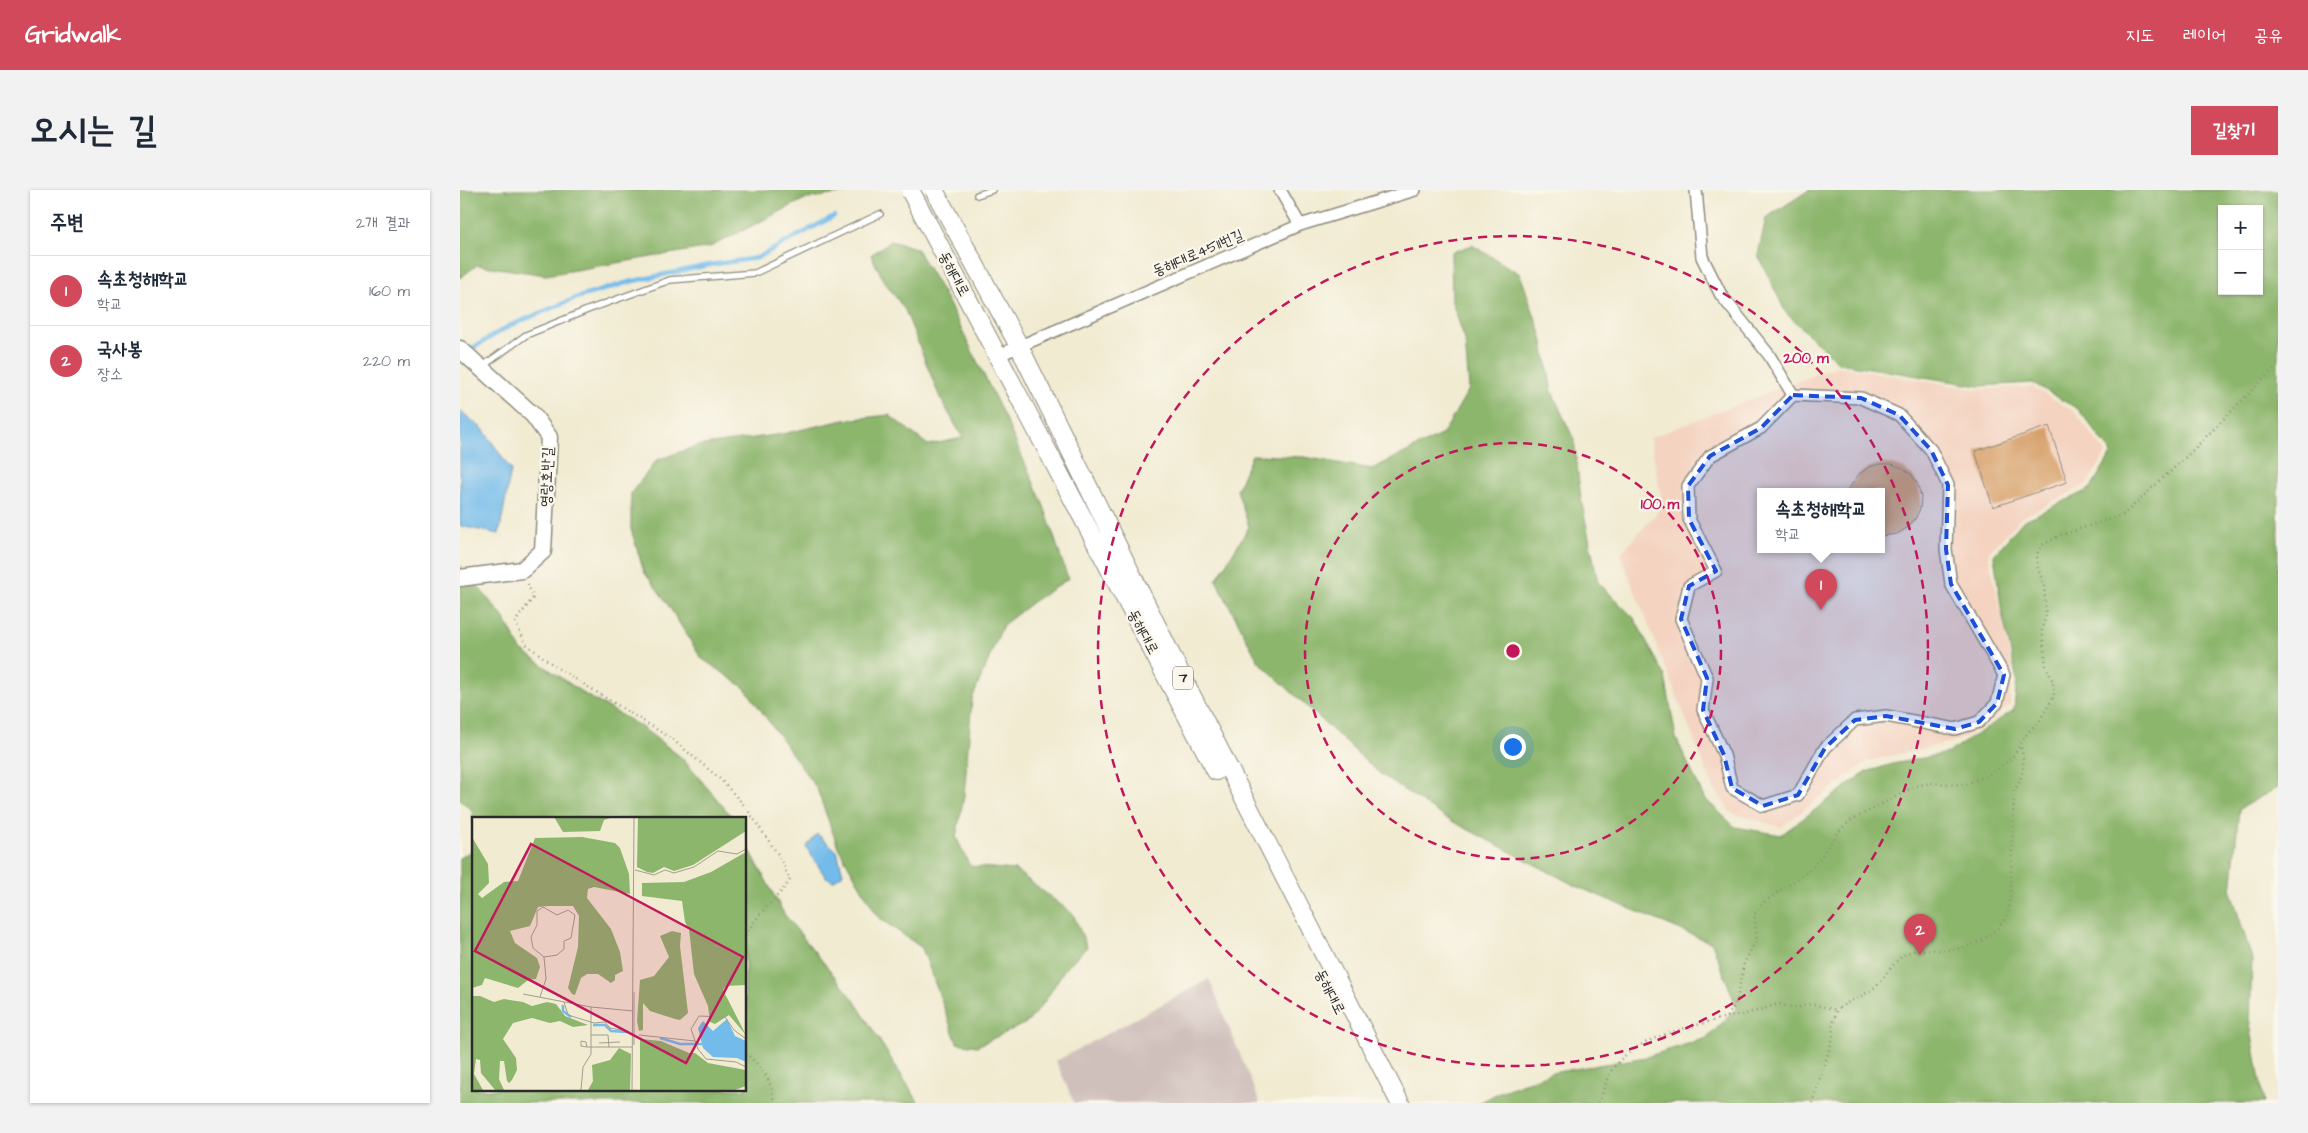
<!DOCTYPE html>
<html lang="ko">
<head>
<meta charset="utf-8">
<style>
	body { margin:0; font-family:"Architects Daughter","Poor Story",sans-serif; background:#f2f2f3; color:#1f2937 }
	.controls { position:absolute; right:15px; top:15px; display:grid; overflow:hidden; border-radius:0px; box-shadow:0 1px 4px #0004 }
	.controls button { width:45px; height:45px; display:grid; place-items:center; padding:0; border:0; border-bottom:1px solid #e0e1e3; background:#fff; color:#1f2937; font:25px sans-serif }
	.you { position:absolute; left:1052px; top:556px; width:18px; height:18px; margin:-12px; border:4px solid #fff; border-radius:50%; background:#1a73e8; box-shadow:0 0 0 8px #1a73e833 }
	.badge { display:grid; place-items:center; width:32px; height:32px; border-radius:50%; background:#d1495b; color:#fff; font-size:16px; font-weight:700 }
	.pin { position:absolute; translate:-50% -41px; filter:drop-shadow(0 1px 2px #0008) }
	.pin::after { content:''; position:absolute; top:26px; width:18px; height:15px; background:inherit; clip-path:polygon(0 0,100% 0,50% 100%) }
	.popup { position:absolute; left:1297px; top:298px; width:128px; height:65px; box-sizing:border-box; display:grid; place-content:center; border-radius:0px; background:#fff; filter:drop-shadow(0 1px 4px #0005); font-size:16px; white-space:nowrap; color:#747a83 }
	.popup b { font-size:19px; color:#1f2937 }
	.popup::after { content:''; position:absolute; left:50%; top:100%; margin-left:-10px; border:10px solid transparent; border-top-color:#fff }
	.list { margin:0; padding:0; list-style:none }
	h2 { display:flex; justify-content:space-between; align-items:center; height:65px; margin:0; padding:0 20px; font-size:21px }
	h2 small { font-size:16px; font-weight:400; color:#747a83 }
	.list li { display:grid; grid-template-columns:32px 1fr auto; gap:15px; align-items:center; box-sizing:border-box; height:70px; padding:0 20px; border-top:1px solid #e0e1e3 }
	.list b { display:block; font-size:19px; white-space:nowrap }
	.list p { margin:0; font-size:16px; white-space:nowrap; color:#747a83 }
	.list em { font-size:16px; font-style:normal; color:#747a83 }
	.map { position:relative; flex:none; width:1818px; height:913px; overflow:hidden; border-radius:0px }
	header { display:flex; align-items:center; gap:30px; box-sizing:border-box; height:70px; padding:0 25px; background:#d1495b; color:#fff }
	header strong { font-size:24px }
	nav { display:flex; gap:28px; margin-inline-start:auto; font-size:18px }
	.intro { display:flex; align-items:center; justify-content:space-between; box-sizing:border-box; height:120px; padding:0 30px }
	h1 { margin:0; font-size:35px }
	.button { padding:12px 22px; border-radius:0px; background:#d1495b; color:#fff; font-size:18px; font-weight:700 }
	main { display:flex; gap:30px; padding:0 30px }
	aside { flex:1; background:#fff; border-radius:0px; box-shadow:0 1px 4px #0004 }
	.map>svg:first-child { display:block }
	.built { fill:#f4d3c1; fill-rule:evenodd }
	.industrial { fill:#d0c0bc }
	.forest { fill:#8db66d; stroke:#5c704c; fill-rule:evenodd }
	.water { fill:#73bbeb; stroke:#4f738b }
	.lines { fill:none; stroke-linecap:round; stroke-linejoin:round }
	.stream { stroke:#73bbeb; stroke-width:4.5 }
	.building { fill:#d7a06b }
	.lane-casing { stroke:#8e8b7e; stroke-width:8 }
	.street-casing { stroke:#8e8b7e; stroke-width:14 }
	.secondary-casing { stroke:#8e8b7e; stroke-width:19 }
	.primary-casing { stroke:#8e8b7e; stroke-width:20 }
	.path { stroke:#8e8b7e; stroke-width:2.5; stroke-dasharray:1 4; stroke-linecap:butt }
	.lane { stroke:#fff; stroke-width:5.5 }
	.street { stroke:#fff; stroke-width:11 }
	.secondary { stroke:#fff; stroke-width:16 }
	.primary { stroke:#fff; stroke-width:18 }
	.primary-bridge-casing { stroke:#8e8b7e; stroke-width:20; stroke-linecap:butt }
	.primary-bridge { stroke:#fff; stroke-width:18 }
	.marked { fill:#1d4ed8; fill-opacity:0.2; stroke:#1d4ed8; stroke-width:4; stroke-dasharray:10 6; stroke-linejoin:round }
	.ring { fill:none; stroke:#c2185b; stroke-width:2.5; stroke-dasharray:9 6 }
	.labels { text-anchor:middle; dominant-baseline:central; stroke-width:4.5; stroke-linejoin:round; paint-order:stroke }
	.shield { fill:#fbf7ec; stroke:#696865; stroke-width:1 }
	.shield-label { font-size:14px; font-weight:bold; fill:#2b2b2b }
	.street-label { font-size:15px; fill:#2b2b2b; stroke:#fbf7ec }
	.inset-river { fill:none; stroke:#73bbeb; stroke-width:2.5 }
	.inset-road { fill:none; stroke:#a29e8f; stroke-width:1 }
	.view { fill:#c2185b; fill-opacity:0.15; stroke:#c2185b; stroke-width:2.5 }
	.inset-edge { fill:none; stroke:#2b2b2b; stroke-width:2.5 }
	.centre { fill:#c2185b; stroke:#fbf7ec; stroke-width:2.5 }
	.ring-label { font-size:15px; text-anchor:middle; font-weight:bold; fill:#c2185b; stroke:#fbf7ec; stroke-width:4.5; stroke-linejoin:round; paint-order:stroke }
</style>
</head>
<body>
<header>
<strong>Gridwalk</strong>
<nav><a>지도</a><a>레이어</a><a>공유</a></nav>
</header>
<div class="intro"><h1>오시는 길</h1><a class="button">길찾기</a></div>
<main>
<aside>
<h2>주변<small>2개 결과</small></h2>
<ul class="list">
<li><span class="badge">1</span><div><b>속초청해학교</b><p>학교</p></div><em>160 m</em></li>
<li><span class="badge">2</span><div><b>국사봉</b><p>장소</p></div><em>220 m</em></li>
</ul>
</aside>
<div class="map">
<svg width="1818" height="913" viewBox="0 0 1818 913">
	<rect width="100%" height="100%" fill="#fbf7ec"/>
	<filter id="ink" filterUnits="userSpaceOnUse"><feTurbulence type="fractalNoise" baseFrequency=".02" numOctaves="2"/><feDisplacementMap in="SourceGraphic" scale="10" xChannelSelector="R" yChannelSelector="G"/><feConvolveMatrix kernelMatrix="1 2 1 2 8 2 1 2 1" color-interpolation-filters="sRGB"/></filter>
	<filter id="wash" filterUnits="userSpaceOnUse"><feTurbulence type="fractalNoise" baseFrequency=".0096" numOctaves="4" result="noise"/><feDisplacementMap in="SourceGraphic" scale="20" xChannelSelector="R" yChannelSelector="G"/><feGaussianBlur stdDeviation="1.12" result="paint"/><feColorMatrix in="noise" values="0 0 0 0 0 0 0 0 0 0 0 0 0 0 0 0 0 1.4 0 .05"/><feComposite in="paint" operator="in"/></filter>
	<g filter="url(#wash)">
		<rect width="100%" height="100%" fill="#f1ebd2"/>
		<path class="built" d="M1377,176l138,23 58,-2 42,25 31,41 -19,31 -66,34 -33,35 24,113 -2,39 -19,16 -25,15 -14,6 -84,19 -87,66 -50,-14 -18,-26 -93,-233 43,-48 -13,-68zM1301,301h120v58h-120z"/>
		<path class="industrial" d="M749,789l51,124h-186l-18,-42z"/>
		<path class="forest" d="M0,0h398v1l-53,8 -95,48 -164,28 -69,-10 -17,13z
			M1349,0h469v597l-39,22 -8,83 21,67 -2,65 14,79h-785l21,-11 51,-19 95,-16 61,-19 30,-30 -25,-65 -136,-57 -132,-69 -65,-44 -121,-112 -42,-81 33,-53 -12,-37 15,-35 52,2 68,12 71,-35 26,-45 -4,-49 -13,-38 -1,-49 21,-8 48,29 22,63 10,55 22,48 7,59 17,83 36,36 31,58 11,62 28,60 31,29 46,8 85,-63 27,-8 55,-11 66,-43 3,-30 -15,-67 -8,-58 29,-34 67,-32 22,-36 -34,-44 -45,-26 -54,3 -140,-23 -53,-50 -28,-58 8,-37zM1762,19h37v82h-37z
			M430,51l26,7 30,50 58,118 40,90 24,73 -34,22 -31,24 -31,74 -8,97 -8,41 14,29 45,4 58,44 14,33 -23,23 -17,28 -19,24 -51,24 -20,-3 -35,-95 -44,-31 -40,-70 -21,-58 -72,-101 -44,-30 -36,-58 -21,-28 -13,-43v-36l26,-33 40,-14 85,-12 62,-14 45,-5 39,30 35,-7 -23,-40 -35,-88 -21,-29 -13,-26z
			M0,375l44,53 17,32 65,45 54,31 42,32 51,60h-259v14l-2,-22 -12,-10z
			M285,651l39,73 70,86 65,103h-459v-245l14,-9v240h271z"/>
		<path class="water" d="M0,221l23,18 28,41 -12,64 -39,-8z
			M357,644l20,17 6,23 -10,7 -8,-5 -19,-29z"/>
		<g class="lines">
			<path class="stream" d="M8,161l41,-25 67,-28 53,-16 80,-17 48,-7 77,-42"/>
		</g>
		<g id="blocks">
			<path class="building" d="M1589,236l18,56 -74,25 -18,-56z
				M1420,274h12l11,4 9,7 6,10 3,12 -1,12 -5,10 -8,9 -10,6 -16,2v-45h-34l12,-17 10,-7z"/>
		</g>
	</g>
	<g filter="url(#ink)">
		<use href="#blocks" fill-opacity="0" stroke="#8e8b7e" stroke-width="1"/>
		<g class="lines">
			<defs>
				<path id="lane" d="M517,5l15,-5
					M23,176l43,-31 64,-26 80,-29 85,-7 125,-59"/>
				<path id="street" d="M820,0l20,35
					M1236,0l6,67 19,38 48,60 24,40
					M537,166l303,-131 115,-35
					M1333,205l68,3 38,17 32,35 17,35 -2,64 5,35 53,91 -7,28 -18,19 -24,7 -69,-13 -31,4 -30,28 -27,47 -35,11 -31,-18 -8,-33 -21,-45 4,-32 -26,-59 8,-33 27,-15 -27,-52 -1,-33 22,-30 51,-28z"/>
				<path id="secondary" d="M0,159l73,66 16,22 -6,114 -21,19 -62,8"/>
				<path id="primary" d="M508,62l51,94 158,321 223,436
					M486,68l270,513"/>
			</defs>
			<use href="#lane" class="lane-casing"/>
			<use href="#street" class="street-casing"/>
			<use href="#secondary" class="secondary-casing"/>
			<use href="#primary" class="primary-casing"/>
			<path class="path" d="M68,394l5,14 -18,24 11,22 30,23 116,72 47,39 26,28 34,50 11,24c-14,21 -34,33 -45,57
				M1268,827l9,-17 7,-37 13,-24 -3,-24 9,-12 48,-34 10,-12 16,-24 13,-12 65,-35 16,-3 34,2 27,-12 20,-15 16,-26 11,-10 15,-26 -1,-14 -7,-16 -4,-36 4,-16 -2,-28 -7,-21v-11l5,-9 19,-10 62,-20 65,-60 84,-85 6,-3
				M285,863c17,13 27,29 30,50
				M1138,913c6,-10 7,-22 13,-32 25,-37 81,-43 122,-56h10l35,-11 18,4 15,-4 26,6
				M1352,913l21,-65 -1,-13 5,-15c11,-10 27,-13 39,-24 10,-9 16,-23 28,-31 11,-8 29,-4 41,-5 29,-1 61,-17 65,-48l4,-111c10,-15 11,-27 7,-44"/>
			<use href="#lane" class="lane"/>
			<use href="#street" class="street"/>
			<use href="#secondary" class="secondary"/>
			<use href="#primary" class="primary"/>
			<defs>
				<path id="primary-bridge" d="M474,0l34,62
					M451,2l35,66"/>
			</defs>
			<use href="#primary-bridge" class="primary-bridge-casing"/>
			<use href="#primary-bridge" class="primary-bridge"/>
		</g>
	</g>
	<path class="marked" d="M1333,205l68,3 38,17 32,35 17,35 -2,64 5,35 53,91 -7,28 -18,19 -24,7 -69,-13 -31,4 -30,28 -27,47 -35,11 -31,-18 -8,-33 -21,-45 4,-32 -26,-59 8,-33 27,-15 -27,-52 -1,-33 22,-30 51,-28z"/>
	<g class="ring">
		<circle cx="1053" cy="461" r="208"/>
		<circle cx="1053" cy="461" r="415"/>
	</g>
	<g class="labels">
		<rect class="shield" x="713" y="476.5" width="20" height="23" rx="4"/>
		<g class="shield-label">
			<text x="723" y="488">7</text>
		</g>
		<g class="street-label">
			<text transform="translate(738 63) rotate(-23)">동해대로4511번길</text>
			<text transform="translate(494 84) rotate(62)">동해대로</text>
			<text transform="translate(87 287) rotate(-88)">영랑호반길</text>
			<text transform="translate(683 442) rotate(62)">동해대로</text>
			<text transform="translate(870 802) rotate(63)">동해대로</text>
		</g>
	</g>
	<g transform="translate(12 627)">
		<rect width="274" height="274" fill="#f1ebd2"/>
		<path d="M82,0h59l-9,3 -4,11 -37,1zM166,0h108v14l-53,34 -19,6 -10,-4 -11,6 -6,-1 -10,-5zM0,20l16,27 1,19 -11,11 4,4 22,-16 14,-1 17,-43 47,-1 33,6 5,5 9,26 1,20 -36,-7 -6,2 -1,9 24,31 9,23 3,19 -8,4v5l-4,3 -13,-9h-11l-6,4 -6,17 -3,-1 -4,-6 10,-41 1,-31 -6,-10h-25l-10,1 -8,19 -20,5 5,12 22,15 3,9 -4,12 -8,1 -10,8 -33,-10 -3,7 -10,3zM274,35v133l-20,1 -3,4 23,45 -17,-20 -14,9 -5,-2 -2,-16 -14,-32 -5,-45 -4,-7 -3,-21 -40,-5v-13l42,-1 27,-10zM200,114l9,2 -1,13 8,67 -8,7 -5,-1 -25,-8 -7,-8v27l-4,1 -2,-10 3,-41 14,-4 15,-19 -9,-21zM0,179h8l14,6 10,-3 19,3 9,4 15,-4 9,2 9,12 23,9 -15,2 -13,-6 -10,2 -18,-5 -19,5 -10,16 13,19 1,12 -5,10 -3,3 -2,-2 -3,-20h-4l-1,18 5,11h-9l-14,-17 -1,-13 -4,-1 -2,15 9,16h-11zM168,222l21,2 28,12h6l13,10 38,7v16l-11,4h-95zM147,231l12,6 -1,36h-42l5,-9 -1,-16 18,-5z" fill="#8db66d"/>
		<path d="M255,202l8,17 11,5v21l-9,-4 -24,-1 -10,-9 -5,-20 5,-7 10,10z" fill="#73bbeb"/>
		<path class="inset-river" d="M91,188v6l8,6M121,208h12l6,6 17,1M188,221l20,6h23"/>
		<path class="inset-road" d="M163,53l19,5 11,-5 9,3 20,-6 24,-16 19,3 9,-5M71,90l14,8 11,-5 7,5 -4,23 -7,3v8l-7,6 -13,2 -11,-9 -2,-11 6,-12v-14zM51,177l68,13 42,4M68,180l6,-18 -2,-22M92,185l4,13 26,8 11,-1 5,6 17,3M119,218h17l1,12M167,218l56,6M274,222l-12,-9 -9,-13 -26,-1 -8,13 7,20 8,10 30,3 10,5M127,226l21,-1M162,228v-53M115,230l-1,-5 -5,-1v5l6,1h45M109,273l2,-23 8,-13v-47M160,273l2,-273"/>
		<path class="view" d="M59,27l212,113 -57,106 -211,-112z"/>
		<rect width="274" height="274" class="inset-edge"/>
	</g>
	<circle cx="1053" cy="461" r="8" class="centre"/>
	<g class="ring-label">
		<text x="1346" y="173">200 m</text>
		<text x="1200" y="319">100 m</text>
	</g>
</svg>
<div class="controls">
<button>+</button>
<button>−</button>
</div>
<div class="you"></div>
<div class="pin badge" style="left:1361px;top:420px">1</div>
<div class="popup"><b>속초청해학교</b>학교</div>
<div class="pin badge" style="left:1460px;top:765px">2</div>
</div>
</main>
</body>
</html>
